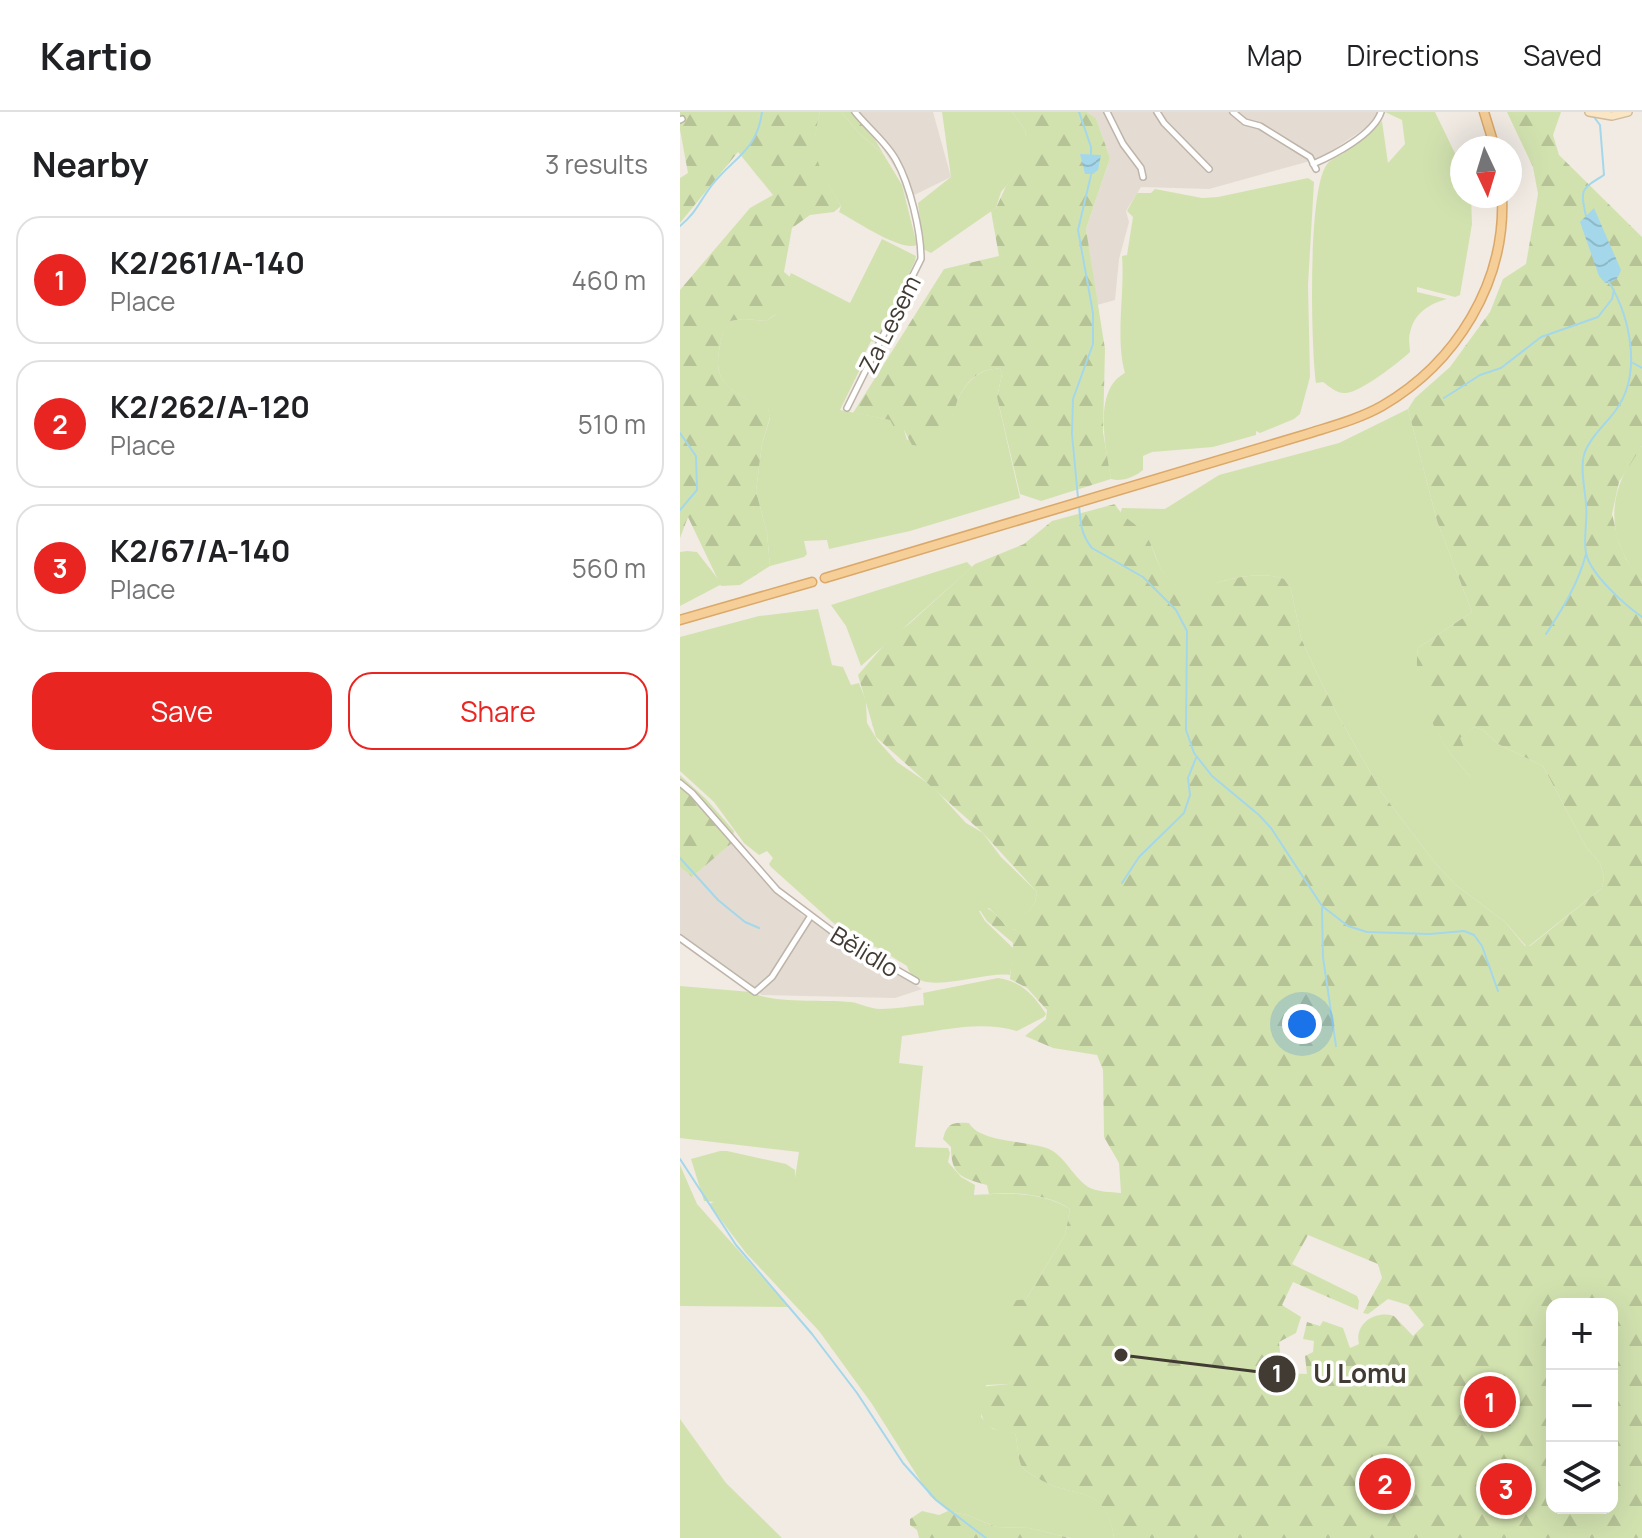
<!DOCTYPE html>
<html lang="en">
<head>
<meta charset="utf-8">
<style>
	body { margin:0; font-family:Manrope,sans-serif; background:#f2f2f2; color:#202124 }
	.controls { position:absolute; right:24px; bottom:24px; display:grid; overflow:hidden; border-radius:16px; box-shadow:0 8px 32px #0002 }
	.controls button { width:72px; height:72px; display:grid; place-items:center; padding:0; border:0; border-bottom:2px solid #e0e0e0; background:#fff; color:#202124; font:40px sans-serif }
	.compass { position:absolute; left:770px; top:24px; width:72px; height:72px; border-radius:50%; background:#fff; box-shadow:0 8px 32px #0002; rotate:176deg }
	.you { position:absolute; left:622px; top:912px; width:28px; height:28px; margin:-20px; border:6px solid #fff; border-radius:50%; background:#1a73e8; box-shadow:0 0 0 12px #1a73e833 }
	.badge { display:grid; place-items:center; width:52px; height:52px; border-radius:50%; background:#e92522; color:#fff; font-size:26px; font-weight:700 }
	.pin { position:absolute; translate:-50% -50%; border:4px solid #fff; box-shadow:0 2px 8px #0006 }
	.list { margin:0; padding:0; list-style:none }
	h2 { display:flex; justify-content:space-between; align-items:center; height:104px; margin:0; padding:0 32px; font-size:34px }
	h2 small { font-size:26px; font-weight:400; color:#757577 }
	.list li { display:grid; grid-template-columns:52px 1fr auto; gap:24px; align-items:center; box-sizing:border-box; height:128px; margin:0 16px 16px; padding:0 16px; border:2px solid #e0e0e0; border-radius:24px }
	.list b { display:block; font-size:30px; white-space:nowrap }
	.list p { margin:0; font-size:26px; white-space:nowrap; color:#757577 }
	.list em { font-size:26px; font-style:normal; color:#757577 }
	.actions { display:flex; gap:16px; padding:24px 32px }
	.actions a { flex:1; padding:18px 0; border:2px solid #e92522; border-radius:24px; text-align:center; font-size:28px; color:#e92522 }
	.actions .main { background:#e92522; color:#fff }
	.icon { flex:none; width:44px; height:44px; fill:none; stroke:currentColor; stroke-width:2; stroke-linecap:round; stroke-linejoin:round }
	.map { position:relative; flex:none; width:962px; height:1426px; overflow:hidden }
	header { display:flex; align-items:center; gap:48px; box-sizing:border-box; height:112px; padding:0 40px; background:#fff; border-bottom:2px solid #e0e0e0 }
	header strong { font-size:38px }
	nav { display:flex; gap:44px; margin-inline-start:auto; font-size:28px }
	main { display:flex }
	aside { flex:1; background:#fff }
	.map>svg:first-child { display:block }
	.residential { fill:#e4dcd2 }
	.green { fill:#d2e2af }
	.forest { fill:url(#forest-firs); fill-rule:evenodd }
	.water { fill:url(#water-waves) }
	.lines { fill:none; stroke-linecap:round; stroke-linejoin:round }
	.stream { stroke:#a4d7ea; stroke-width:2 }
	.street-casing { stroke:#beb4aa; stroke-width:8 }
	.secondary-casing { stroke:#d0ba99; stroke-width:10 }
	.primary-casing { stroke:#daa869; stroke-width:11 }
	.street { stroke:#fff; stroke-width:5 }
	.secondary { stroke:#fae6c4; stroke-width:7 }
	.primary { stroke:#f6ce97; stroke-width:8 }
	.labels { text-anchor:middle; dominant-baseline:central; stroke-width:7; stroke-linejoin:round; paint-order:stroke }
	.street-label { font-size:24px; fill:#423b34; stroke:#fff }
	.leader { fill:none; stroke:#423b34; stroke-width:3 }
	.callout-dot { fill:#423b34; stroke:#fff; stroke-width:3 }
	.mark-label { font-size:24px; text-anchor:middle; font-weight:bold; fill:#fff }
	.callout-label { font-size:26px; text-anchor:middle; font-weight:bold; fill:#423b34; stroke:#fff; stroke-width:7; stroke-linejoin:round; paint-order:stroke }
</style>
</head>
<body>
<header>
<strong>Kartio</strong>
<nav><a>Map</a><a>Directions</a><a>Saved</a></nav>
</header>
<main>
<aside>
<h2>Nearby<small>3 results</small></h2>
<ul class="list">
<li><span class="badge">1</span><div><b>K2/261/A-140</b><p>Place</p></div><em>460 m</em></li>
<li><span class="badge">2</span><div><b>K2/262/A-120</b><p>Place</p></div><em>510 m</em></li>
<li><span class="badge">3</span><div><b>K2/67/A-140</b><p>Place</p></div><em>560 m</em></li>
</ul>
<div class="actions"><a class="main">Save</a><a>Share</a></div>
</aside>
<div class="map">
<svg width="962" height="1426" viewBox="0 0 962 1426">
	<defs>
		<pattern id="forest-firs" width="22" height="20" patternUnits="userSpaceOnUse" patternTransform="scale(2)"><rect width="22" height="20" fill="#d2e2af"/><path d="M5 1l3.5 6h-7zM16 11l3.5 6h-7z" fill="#b6c397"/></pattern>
		<pattern id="water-waves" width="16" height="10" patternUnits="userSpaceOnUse" patternTransform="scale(2)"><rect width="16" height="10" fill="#a4d7ea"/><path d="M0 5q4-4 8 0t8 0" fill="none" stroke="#8eb9c9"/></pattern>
	</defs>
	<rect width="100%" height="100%" fill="#f1ebe4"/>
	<path class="residential" d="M179,0h74l18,65 -45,22 -7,-25z
		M407,0h290v8l-56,38 -112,31 -68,-2 -15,24 3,11 -10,37 -4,41 -18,5 -11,-76 24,-71 -14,-40z
		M52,731l70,72 120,74 -27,9 -133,-3 -82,-60v-68l12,10z"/>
	<path class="green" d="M140,0h21l18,21 25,22 18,30 15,60c-16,7 -61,-24 -78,-33l2,-6c-22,-40 -34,-45 -21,-94z
		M262,0h70l13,18 5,28 -29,34 -5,16 -65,45 -8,-4 -5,-46 33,-26z
		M705,0h50l27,56v28h9l1,28 -12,71 -5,2 -38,-10v5l30,7c-18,5 -33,14 -37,34 -2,5 0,13 0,19 -12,11 -49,40 -64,41 -9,1 -16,-6 -23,-11l-7,1c-5,-34 -9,-198 12,-220 4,-4 11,-7 16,-10 13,-10 25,-21 38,-32l6,42 17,-19 -3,-24z
		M628,66l6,4 -6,103 2,92 -10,37 -6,5 -34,14 -4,-2v4l-43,12 -61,5 -9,4v14c-8,7 -21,12 -32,9 -5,-29 -19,-89 14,-106 -10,-34 0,-82 -3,-117l5,-1 6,-38 -6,-6 10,-18h14l4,-4 47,9 16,-1z
		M202,127l34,17 -1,5 -39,81 -5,-1 -9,18 2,2 -24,49 50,10 14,10 3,10c14,-6 29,-12 41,-21 7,-5 6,-10 9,-17 7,-18 23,-35 43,-33l2,5 -5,23 23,101 -110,33 -81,18 -2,-9 -23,1 3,13 -3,3 -34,9 -3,-33 -11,-42 6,-47 8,-26 -2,-9c-28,-14 -56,-21 -49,-58 2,-11 4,-22 11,-30l14,-2 22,2 9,-6 16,-42 59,30z
		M728,297l29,112 35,91 -54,36c-5,37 14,79 35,109 6,7 12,12 17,20v-15l-11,-24 15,-11 9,3 15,14 45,22 43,81 14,16 4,14 -2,11 -73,58h-3l-21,-24 -49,-37 -21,-22 -53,-70 -47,-83 -21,-43 -13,-29 -10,-49 -7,-10c-19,-7 -42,-3 -61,2 -13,3 -27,15 -42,8 -25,-11 -23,-40 -37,-55 -7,-8 -17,-12 -24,-20l2,-6 43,1 54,-34 120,-32z
		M962,334v135c-38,-43 -36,-91 0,-135z
		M7,439l10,1 25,32 -42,22v-54z
		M287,450l5,5 -111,99 -15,-40 -15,-21z
		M138,497l14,56 11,2 8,18 8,-2 7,18 1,22 11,18 19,21 35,24 34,37 17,10 18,24 36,35 -2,10 -18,28 -7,-1 -21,-21 -10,3 6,10 29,28 -4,26c-28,-4 -93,25 -103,-9l-29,-18 -15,-6 -6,-6 -18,-8 -68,-61 -2,-3 4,-6 -6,-7 -8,4 -15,-12 -30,-41 -34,-31v-134l79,-21z
		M318,866c23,3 36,17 48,36l-2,3 -27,14c-39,-11 -75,0 -115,5l-3,27 24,3 -8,81 33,1 2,5 -2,9 13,15 14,8 -1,10c32,-2 68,-4 96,14l-5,26 -39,64 -8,1 -6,80 -3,4 -23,1 -5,32 12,12 22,4c3,10 2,22 6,32 3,5 9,9 15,12 38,25 70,3 78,61h-44l-41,-10 -33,-1 -29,-12 -19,-4 -18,-15 -58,-92 -53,-73 -73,-78 -37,-49 5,-2 -10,-1 -13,-42 29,-8h7l59,13 9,6v8l4,-26 -119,-14v-152l71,6c22,12 70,7 99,10 10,1 20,7 30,7 15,0 30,-3 44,-4l-1,-12z
		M0,1053l17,39 92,103 -109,-1z
		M0,1307l46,64 56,55h-102z"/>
	<path class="forest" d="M0,0h140c-12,47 0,55 21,94l-7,6 -24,3 -18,13 -8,44 6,5 -14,37 -10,7 -22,-2 -14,2c-7,9 -9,19 -11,30 -7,37 21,44 49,57l2,9 -8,27 -6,47 11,42 3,33 -30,19 -19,1 -33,-69 -8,21v-248l70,-82 23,-13 -35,-43 -58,71v-45l8,-5 -8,-43z
		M161,0h18l25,43 -25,-22z
		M332,0h75l9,6 14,40 -24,71 19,120 -2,83 8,47 -70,22 -21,-7 -23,-97 5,-23 -2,-5c-21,-2 -36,15 -43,33 -3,8 1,5 -4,12 -4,7 -14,11 -21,16l-2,8 -9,8 -9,-1 -8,-15 -10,-3 -4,-7 -37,-7 91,-144 55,-13 -8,-45 5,-3 10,-22 23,-28 -4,-28z
		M827,0h54l-8,23 6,20 83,82v209l-23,36 -7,32 7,29 7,16 16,22v957h-528c-9,-58 -40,-36 -78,-61 -6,-3 -12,-7 -15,-12 -4,-9 -3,-22 -6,-32 -34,-1 -37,-18 -35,-46l29,-3 3,-4 -9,-78 23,-3 39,-64 5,-26c-23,-15 -54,-17 -81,-15l-2,-9c-26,-7 -36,-10 -36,-38l-8,-8c4,-16 10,-17 26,-16 11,20 58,17 80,26 16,7 25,30 41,39 8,4 22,4 31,5l-2,-30 -15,-26 -1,-67 -6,-15 -44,-7 -28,-12 21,-17 1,-9 -20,-22 -17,-9 3,-36 -26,-22 -10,-15c19,0 22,19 39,24l19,-28 2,-10 -54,-59 -107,-96 -18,-62 34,-39 17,-12 66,-60 49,-20 28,-23 63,-17c8,15 20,18 30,30 9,12 11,31 22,44 18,21 35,8 56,3 19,-5 42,-9 61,-2l7,10 10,49 13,29 21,43 47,83 53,70 21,22 49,37 20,24h5l72,-58 2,-11 -4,-14 -14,-16 -43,-81 -45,-22 -15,-14 -9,-3 -14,11 15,35 -5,4c-5,-8 -11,-13 -17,-20 -22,-31 -41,-70 -35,-109l54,-36 -35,-91 -29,-112 7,-11 35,-31 40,-55 13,-33 23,-15 12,-70 -5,-27zM628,1123l70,29 4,14 -19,35 5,1 20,-15 20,6 16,20 -11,11 -19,-20c-19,-6 -40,8 -35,28l-9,4 -7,-20 -20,-7 -3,5 -13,-4 -4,17 11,2 -1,11 -8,4 2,18 -25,-1 -3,-31 17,-9 5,-16 -19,-12 11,-23 65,28 1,-9 -2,-5 -65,-32zM872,1192h60v204h-60z
		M0,663l26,24 28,32 -2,12 -40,34 -12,-10z
		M242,1399l17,4 9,-4 19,4 29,12 33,1 41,10h-151l-2,-8 -7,-5v-6z"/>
	<path class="water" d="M400,42l21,1 -3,15 -5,4h-8z
		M914,96l27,62c-3,9 -6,12 -16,13l-6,-7 -19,-54z"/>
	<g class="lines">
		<path class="stream" d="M399,0l12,35v10
			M906,104c-6,-27 -5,-27 18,-41l-4,-50 -6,-8
			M0,114c17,-14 19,-24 32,-41 21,-27 45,-34 50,-73
			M929,170c22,37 33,92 7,128 -10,14 -27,28 -32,45 -4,14 1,34 2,49 2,16 -3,34 0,49 4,21 39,52 56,64
			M953,251l9,5
			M764,286l36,-23 21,-7 40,-31 57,-20 14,-18 2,-9
			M0,321l16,23 1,34 -17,20
			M398,386l-6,-64 1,-35 20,-55v-31l-15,-83 13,-55
			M399,392c1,17 2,31 13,44l51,29 33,33 11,21 -1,99 8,23 18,23 47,39 12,13 51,78 26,20 19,6 63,2 34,-3 10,4 8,11 16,45
			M866,522c17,-26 32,-50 40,-80
			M0,746l38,42 27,22 14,6
			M442,771l17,-26 45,-44 6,-18 -2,-17 8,-20
			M642,796l1,49 13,89
			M0,1047l56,86 76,89 45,59 46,70 33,37 50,38"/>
		<defs>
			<path id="street" d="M427,0l16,32 18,24 2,9
				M477,0l7,11 45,46
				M553,0l12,10 15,4 50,31 6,12
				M0,8l2,-1
				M633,52c21,-9 61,-30 68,-52
				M167,296l74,-149c0,-28 -11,-74 -25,-99 -9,-17 -28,-32 -41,-48
				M0,671l12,10 85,97 64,48 75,43
				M0,826l75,54 17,-15 38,-60"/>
			<path id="secondary" d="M909,0l23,4 16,-4"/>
			<path id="primary" d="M804,0l11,36
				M145,466l482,-144c25,-8 52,-15 75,-28 74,-43 124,-123 120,-210
				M0,508l132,-38"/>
		</defs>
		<use href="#street" class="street-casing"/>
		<use href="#secondary" class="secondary-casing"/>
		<use href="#primary" class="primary-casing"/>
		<use href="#street" class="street"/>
		<use href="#secondary" class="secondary"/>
		<use href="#primary" class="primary"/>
	</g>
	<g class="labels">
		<g class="street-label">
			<text transform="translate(209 212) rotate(-63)">Za Lesem</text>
			<text transform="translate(185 839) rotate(31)">Bělidlo</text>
		</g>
	</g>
	<path class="leader" d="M441 1243L597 1262"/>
	<g class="callout-dot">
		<circle cx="441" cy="1243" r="8"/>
		<circle cx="597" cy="1262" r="20"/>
	</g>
	<g class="mark-label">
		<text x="597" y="1270">1</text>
	</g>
	<g class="callout-label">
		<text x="680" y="1271">U Lomu</text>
	</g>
</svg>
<div class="controls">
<button>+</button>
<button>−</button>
<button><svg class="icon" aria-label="layers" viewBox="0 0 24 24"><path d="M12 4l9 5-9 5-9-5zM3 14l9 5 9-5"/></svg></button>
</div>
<svg class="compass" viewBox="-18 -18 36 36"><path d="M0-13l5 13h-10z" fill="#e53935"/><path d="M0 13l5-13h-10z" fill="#757577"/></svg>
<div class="you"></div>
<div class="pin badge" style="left:810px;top:1290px">1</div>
<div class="pin badge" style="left:705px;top:1372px">2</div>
<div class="pin badge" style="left:826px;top:1377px">3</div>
</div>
</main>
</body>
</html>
